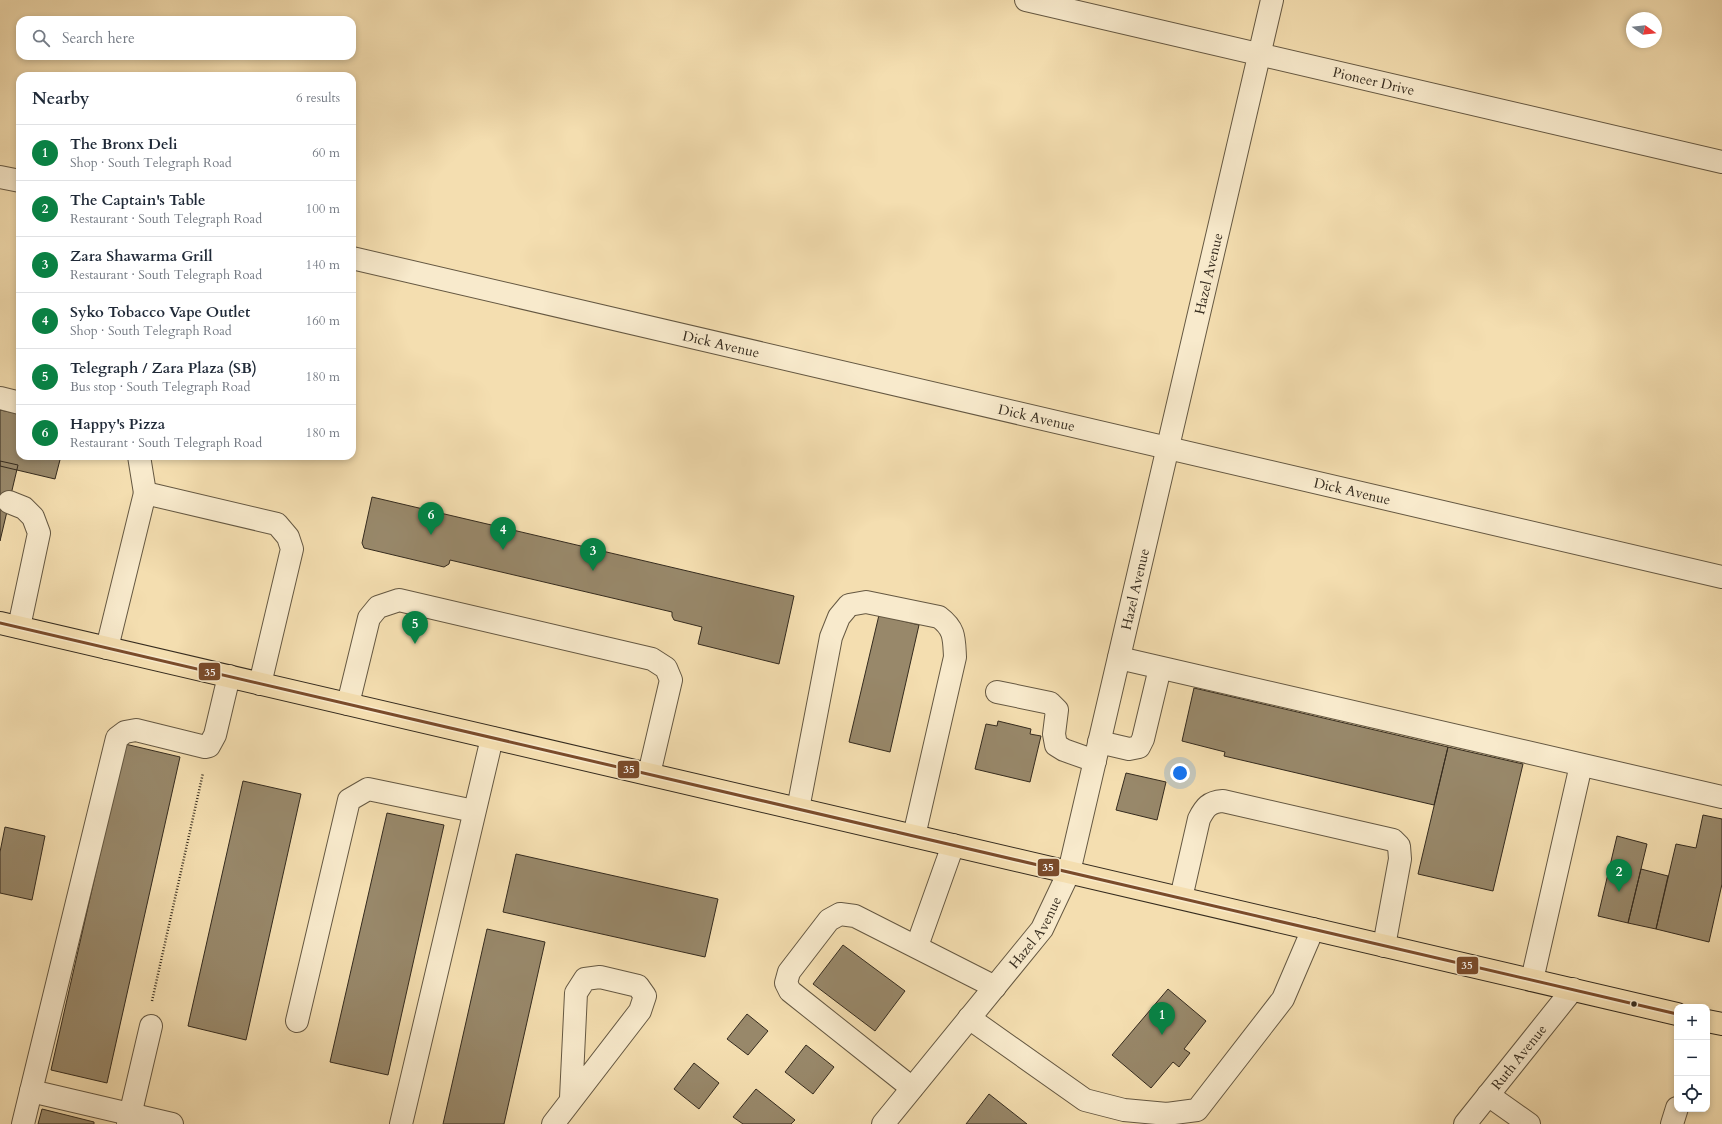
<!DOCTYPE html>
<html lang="en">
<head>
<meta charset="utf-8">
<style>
	body { margin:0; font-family:Cardo,serif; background:#f6f6f7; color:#1f2937 }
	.controls { position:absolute; right:12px; bottom:12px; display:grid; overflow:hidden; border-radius:8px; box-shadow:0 2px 6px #0003 }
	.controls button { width:36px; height:36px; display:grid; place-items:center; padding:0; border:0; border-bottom:1px solid #e0e1e3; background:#fff; color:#1f2937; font:20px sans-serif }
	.compass { position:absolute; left:1626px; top:12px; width:36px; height:36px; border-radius:50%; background:#fff; box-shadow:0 2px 6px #0003; rotate:105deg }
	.you { position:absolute; left:1180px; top:773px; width:14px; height:14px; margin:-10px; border:3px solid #fff; border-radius:50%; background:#1a73e8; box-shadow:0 0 0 6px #1a73e833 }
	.badge { display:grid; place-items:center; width:26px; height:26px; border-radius:50%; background:#0b8043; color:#fff; font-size:13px; font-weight:700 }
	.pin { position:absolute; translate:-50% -33px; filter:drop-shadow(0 1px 2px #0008) }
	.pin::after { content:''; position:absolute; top:21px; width:14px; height:12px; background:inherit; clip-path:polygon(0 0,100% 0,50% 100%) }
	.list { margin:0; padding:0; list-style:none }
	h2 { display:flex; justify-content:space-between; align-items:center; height:52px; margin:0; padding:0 16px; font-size:17px }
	h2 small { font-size:13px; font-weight:400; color:#747a83 }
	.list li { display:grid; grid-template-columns:26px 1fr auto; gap:12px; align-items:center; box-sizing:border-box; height:56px; padding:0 16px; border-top:1px solid #e0e1e3 }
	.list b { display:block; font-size:15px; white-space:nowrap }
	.list p { margin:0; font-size:13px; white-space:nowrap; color:#747a83 }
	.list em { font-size:13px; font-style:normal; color:#747a83 }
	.icon { flex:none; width:22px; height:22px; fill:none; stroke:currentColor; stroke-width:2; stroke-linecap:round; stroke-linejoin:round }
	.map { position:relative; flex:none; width:1722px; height:1124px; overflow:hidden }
	.search { position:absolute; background:#fff; box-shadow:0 2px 6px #0003; left:16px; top:16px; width:340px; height:44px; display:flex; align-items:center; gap:10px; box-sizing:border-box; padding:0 14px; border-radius:12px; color:#747a83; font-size:15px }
	.panel { position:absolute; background:#fff; box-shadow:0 2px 6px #0003; left:16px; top:72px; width:340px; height:388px; border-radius:12px }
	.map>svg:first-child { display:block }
	.building { fill:#98886a; stroke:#352b1e }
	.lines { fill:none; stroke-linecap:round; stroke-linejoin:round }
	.minor-casing { stroke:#655842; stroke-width:24 }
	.highway-casing { stroke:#352b1e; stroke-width:24 }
	.path { stroke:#352b1e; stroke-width:2.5; stroke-dasharray:1 2; stroke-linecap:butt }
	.minor { stroke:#f8eacc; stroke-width:22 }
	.highway { stroke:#f4deb0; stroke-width:22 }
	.bus-1-casing { stroke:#f8eacc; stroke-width:6 }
	.bus-1 { stroke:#7a4b2a; stroke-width:3 }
	.bus-dot { fill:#352b1e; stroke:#f8eacc; stroke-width:1.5 }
	.labels { text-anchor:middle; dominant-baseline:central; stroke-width:3; stroke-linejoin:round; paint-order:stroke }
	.street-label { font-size:14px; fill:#352b1e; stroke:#f8eacc }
	.line-badge { stroke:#f8eacc; stroke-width:1.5 }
	.badge-label { font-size:11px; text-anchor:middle; font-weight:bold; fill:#fff }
</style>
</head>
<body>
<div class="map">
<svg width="1722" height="1124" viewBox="0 0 1722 1124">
	<rect width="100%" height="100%" fill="#f4deb0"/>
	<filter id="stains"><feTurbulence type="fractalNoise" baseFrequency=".005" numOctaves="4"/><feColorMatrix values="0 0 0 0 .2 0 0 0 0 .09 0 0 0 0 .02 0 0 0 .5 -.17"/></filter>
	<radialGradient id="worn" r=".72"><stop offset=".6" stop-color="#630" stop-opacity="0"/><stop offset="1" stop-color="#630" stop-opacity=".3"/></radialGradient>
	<path class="building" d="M0,410l20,4v42h41l-6,23 -55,-13z
		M0,461l18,4 -18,76z
		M372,497l422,99 -15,68 -81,-20 4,-17 -28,-7 -2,-4v-4l-222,-52 -1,4 -5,3 -80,-19 -2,-5z
		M879,615l40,10 -29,127 -41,-10z
		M1194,688l254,59 -14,58 -210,-49 1,-4 -43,-11z
		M998,721l33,8 -1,5 11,2 -11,46 -55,-13 11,-45 11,2z
		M125,744l55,13 -73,326 -56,-13z
		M1448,747l75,17 -30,127 -75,-17z
		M1126,773l40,9 -9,38 -41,-10z
		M243,781l58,13 -55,246 -58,-14z
		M387,813l57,12 -56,250 -58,-13z
		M1703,815l19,4v65l-13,58 -53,-13 20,-85 20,4z
		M5,827l40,9 -13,64 -32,-7v-41z
		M1617,836l30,8 -19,79 -30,-7z
		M516,854l202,45 -13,58 -202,-45z
		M1641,869l27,7 -12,53 -28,-6z
		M487,929l58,13 -41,182h-61z
		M843,945l62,46 -30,40 -62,-47z
		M1168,989l38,32 -22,28 6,4 -11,14 -6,-5 -22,26 -39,-33z
		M747,1014l21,17 -20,24 -21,-16z
		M806,1045l28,22 -21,27 -28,-22z
		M694,1063l25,20 -20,26 -25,-20z
		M756,1089l39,31 -4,4h-48l-10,-7z
		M989,1094l38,30h-61z
		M42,1109l52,13v2h-56z"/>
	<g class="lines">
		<defs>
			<g id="minor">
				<path id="s1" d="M1026,0l696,162"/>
				<path d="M0,177l20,4"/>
				<path id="s2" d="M352,258l1370,319"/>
				<path d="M0,398l20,5"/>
				<path d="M139,456l6,37"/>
				<path d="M9,502l15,6 9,9 6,16 -20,94"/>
				<path d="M107,648l38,-155 132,31 11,13 4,12 -32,135"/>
				<path d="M1119,658l603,139"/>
				<path d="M997,692l53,11 7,7 -3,24 2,11 8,5 31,11"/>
				<path d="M348,704l21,-86 9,-11 21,-7 253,59 14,9 5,12 -22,94"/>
				<path d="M1099,742l30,7 10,-2 4,-8 17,-71"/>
				<path d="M798,809l33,-172 8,-20 10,-12 17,-3 73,15c16,12 15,21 16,40l-41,179"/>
				<path d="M1181,898l18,-79c6,-12 10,-17 24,-18l170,39 6,6 1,13 -16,87"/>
				<path d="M917,946l36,-101"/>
				<path d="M1532,980l49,-215"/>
				<path d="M969,1018l116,82 39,10 43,4 30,-4 86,-111 30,-70"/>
				<path d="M297,1021l52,-221 19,-11 106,22"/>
				<path d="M912,1088l-122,-97 -4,-8 3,-11 40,-52 11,-6 15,2 140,71"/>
				<path d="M1488,1095l41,29"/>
				<path d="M23,1124l8,-33"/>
				<path d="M128,1124l23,-98"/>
				<path d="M172,1124l-141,-33 86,-353 8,-6 11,-2 69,17 4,-1 6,-11 14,-59"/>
				<path d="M401,1124l91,-386"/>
				<path d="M553,1124l87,-113 5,-15 -7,-10 -38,-9 -15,2 -9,14 -5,105"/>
				<path id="s3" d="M883,1124l159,-195 27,-57 203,-872"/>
				<path id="s4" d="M1465,1124l108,-135"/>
				<path d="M1672,1124l5,-16"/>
			</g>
			<path id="highway" d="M0,623l1677,391
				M1707,1021l15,3"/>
		</defs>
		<use href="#minor" class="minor-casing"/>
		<use href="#highway" class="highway-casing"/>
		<path class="path" d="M152,1001l51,-228"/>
		<use href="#minor" class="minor"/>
		<use href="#highway" class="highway"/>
		<defs>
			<path id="bus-1" d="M0,623l1677,391"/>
		</defs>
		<use href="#bus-1" class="bus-1-casing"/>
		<use href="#bus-1" class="bus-1"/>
	</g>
	<circle class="bus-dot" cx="1634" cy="1004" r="3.5"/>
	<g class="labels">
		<g class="street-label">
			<text stroke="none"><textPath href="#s1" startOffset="357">Pioneer Drive</textPath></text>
			<text stroke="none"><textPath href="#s3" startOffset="929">Hazel Avenue</textPath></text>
			<text stroke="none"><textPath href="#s2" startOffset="379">Dick Avenue</textPath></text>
			<text stroke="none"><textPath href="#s2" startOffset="703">Dick Avenue</textPath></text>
			<text stroke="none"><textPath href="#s2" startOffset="1027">Dick Avenue</textPath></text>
			<text stroke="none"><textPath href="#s3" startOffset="605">Hazel Avenue</textPath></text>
			<text stroke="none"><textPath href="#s3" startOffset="245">Hazel Avenue</textPath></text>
			<text stroke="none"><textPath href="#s4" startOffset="86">Ruth Avenue</textPath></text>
		</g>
	</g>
	<g class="line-badge">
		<rect x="198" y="662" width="23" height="19" rx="4" fill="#7a4b2a"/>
		<rect x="617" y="760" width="23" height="19" rx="4" fill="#7a4b2a"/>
		<rect x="1037" y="858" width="23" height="19" rx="4" fill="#7a4b2a"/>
		<rect x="1456" y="956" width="23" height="19" rx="4" fill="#7a4b2a"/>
	</g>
	<g class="badge-label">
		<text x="210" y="676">35</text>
		<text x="629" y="773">35</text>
		<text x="1048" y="871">35</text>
		<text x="1467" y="969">35</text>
	</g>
	<rect width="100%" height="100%" filter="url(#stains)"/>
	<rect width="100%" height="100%" fill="url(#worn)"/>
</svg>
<div class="controls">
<button>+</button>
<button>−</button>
<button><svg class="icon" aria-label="locate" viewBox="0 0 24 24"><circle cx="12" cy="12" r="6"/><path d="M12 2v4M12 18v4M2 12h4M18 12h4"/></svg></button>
</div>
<svg class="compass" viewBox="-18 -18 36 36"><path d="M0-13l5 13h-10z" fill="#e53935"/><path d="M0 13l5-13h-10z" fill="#747a83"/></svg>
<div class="you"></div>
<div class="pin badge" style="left:1162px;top:1035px">1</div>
<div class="pin badge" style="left:1619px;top:892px">2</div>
<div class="pin badge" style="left:593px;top:571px">3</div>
<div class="pin badge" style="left:503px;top:550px">4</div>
<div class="pin badge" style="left:415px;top:644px">5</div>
<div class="pin badge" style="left:431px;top:535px">6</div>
<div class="search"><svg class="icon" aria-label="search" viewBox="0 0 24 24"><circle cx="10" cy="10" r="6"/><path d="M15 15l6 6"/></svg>Search here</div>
<section class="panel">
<h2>Nearby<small>6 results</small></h2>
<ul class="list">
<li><span class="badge">1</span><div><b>The Bronx Deli</b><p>Shop · South Telegraph Road</p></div><em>60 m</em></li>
<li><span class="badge">2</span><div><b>The Captain's Table</b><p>Restaurant · South Telegraph Road</p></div><em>100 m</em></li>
<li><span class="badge">3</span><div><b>Zara Shawarma Grill</b><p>Restaurant · South Telegraph Road</p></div><em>140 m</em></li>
<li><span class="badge">4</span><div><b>Syko Tobacco Vape Outlet</b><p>Shop · South Telegraph Road</p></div><em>160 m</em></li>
<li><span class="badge">5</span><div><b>Telegraph / Zara Plaza (SB)</b><p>Bus stop · South Telegraph Road</p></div><em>180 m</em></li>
<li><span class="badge">6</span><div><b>Happy's Pizza</b><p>Restaurant · South Telegraph Road</p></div><em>180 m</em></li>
</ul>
</section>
</div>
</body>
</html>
